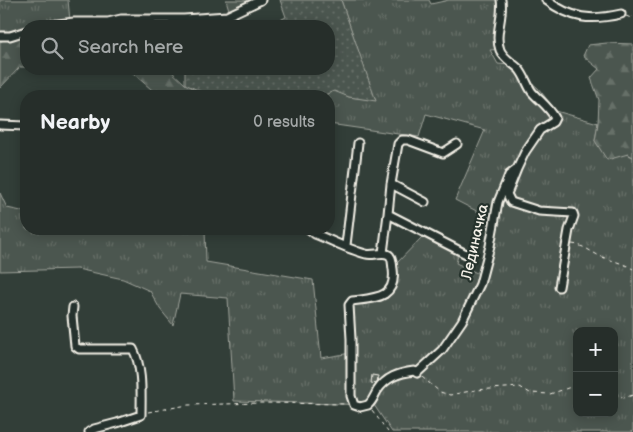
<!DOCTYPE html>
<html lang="en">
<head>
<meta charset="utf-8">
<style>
	body { margin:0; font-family:"Balsamiq Sans",sans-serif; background:#2e3632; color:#f1f3f6 }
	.controls { position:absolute; right:15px; bottom:15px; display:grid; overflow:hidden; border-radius:10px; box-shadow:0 2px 12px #0003 }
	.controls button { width:45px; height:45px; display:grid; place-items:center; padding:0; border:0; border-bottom:1px solid #424a47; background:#262e2a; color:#f1f3f6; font:25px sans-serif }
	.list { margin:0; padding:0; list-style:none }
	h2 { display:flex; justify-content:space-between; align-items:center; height:65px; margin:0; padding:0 20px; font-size:21px }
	h2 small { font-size:16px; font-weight:400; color:#a4a8a8 }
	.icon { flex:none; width:28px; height:28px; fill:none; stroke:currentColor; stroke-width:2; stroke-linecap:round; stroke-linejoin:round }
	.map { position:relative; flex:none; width:633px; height:432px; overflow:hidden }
	.search { position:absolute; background:#262e2a; box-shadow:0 2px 12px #0003; left:20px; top:20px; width:315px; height:55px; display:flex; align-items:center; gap:12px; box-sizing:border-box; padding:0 18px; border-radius:20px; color:#a4a8a8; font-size:19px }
	.panel { position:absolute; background:#262e2a; box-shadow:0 2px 12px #0003; left:20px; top:90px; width:315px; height:145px; border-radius:20px }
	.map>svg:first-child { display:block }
	.grass { fill:url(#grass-tufts); stroke:#a0a49c; fill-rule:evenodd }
	.forest { fill:url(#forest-firs); stroke:#a0a49c }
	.garden { fill:url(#garden-dots); stroke:#a0a49c }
	.building { fill:#5f6861; stroke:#f4f1e8 }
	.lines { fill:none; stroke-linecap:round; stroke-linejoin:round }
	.minor-casing { stroke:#f4f1e8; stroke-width:11 }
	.path { stroke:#f4f1e8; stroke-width:1; stroke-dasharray:4 4; stroke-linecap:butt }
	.minor { stroke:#26332d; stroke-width:7 }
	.labels { text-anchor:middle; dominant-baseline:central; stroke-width:4.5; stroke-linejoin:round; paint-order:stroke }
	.street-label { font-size:15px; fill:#f4f1e8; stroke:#26332d }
</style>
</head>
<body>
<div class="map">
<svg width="633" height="432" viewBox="0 0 633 432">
	<defs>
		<pattern id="grass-tufts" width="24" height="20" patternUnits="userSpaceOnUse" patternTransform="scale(1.25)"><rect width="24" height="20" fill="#4c564f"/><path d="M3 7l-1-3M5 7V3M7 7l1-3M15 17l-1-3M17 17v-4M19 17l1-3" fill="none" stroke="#666f68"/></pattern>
		<pattern id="forest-firs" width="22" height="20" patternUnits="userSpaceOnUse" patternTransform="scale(1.25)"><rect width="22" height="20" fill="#4c564f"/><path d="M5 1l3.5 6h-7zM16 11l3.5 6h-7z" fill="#666f68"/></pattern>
		<pattern id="garden-dots" width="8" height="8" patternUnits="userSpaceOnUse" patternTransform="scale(1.25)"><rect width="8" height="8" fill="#4c564f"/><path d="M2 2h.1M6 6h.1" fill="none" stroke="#666f68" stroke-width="1.8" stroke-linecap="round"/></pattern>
	</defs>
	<rect width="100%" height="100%" fill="#323e38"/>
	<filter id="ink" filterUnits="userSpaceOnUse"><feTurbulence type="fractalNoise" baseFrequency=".02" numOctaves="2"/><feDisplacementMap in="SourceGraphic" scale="10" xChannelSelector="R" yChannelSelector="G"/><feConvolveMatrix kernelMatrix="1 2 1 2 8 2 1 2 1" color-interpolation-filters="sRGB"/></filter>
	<g filter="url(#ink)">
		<path class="grass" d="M0,0h68l2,21 -29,5h-15v3l-26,13z
			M226,0h28l-24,13z
			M341,0h88l2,4 18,-4h51l1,49 -11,1 8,14 12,1 28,23 18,23 42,12 -3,18 38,16v275h-241l-18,-27 -140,-4 -6,-103 -48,-4 -7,31 -13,-16 -10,-18 -27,-12 -46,-10 -77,2v-78l7,15 19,4v17h179l1,33 107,18 8,78 30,-5 -1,-49 38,-6 8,-34 27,-28 36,16 -3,11 23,11 21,-51 -45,-23 30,-70 -59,-16 -7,23 -90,-13v-28h-7l12,-6 15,7 26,3zM577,331h37v82h-37z"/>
		<path class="forest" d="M26,29v38h-6l-20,21v-46z
			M607,43l26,1v113l-5,-3 -21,6 -12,-19 3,-18 1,-23 -8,-22 8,-9 -16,-13 5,-11z
			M128,69h41l16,15 19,9v3h-45z"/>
		<path class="garden" d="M280,0h61l35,101 -27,-4 -15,-6 -12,5h-118v-3l-19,-9v-15h144v-43h-61l18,-9z
			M232,20l1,6h-48v-2l20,1z"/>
		<path class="building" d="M372,375l6,1 -1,8 -6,-1z"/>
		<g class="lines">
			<defs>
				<path id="minor" d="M546,0c26,19 44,21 75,14
					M42,26l32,-4h34l13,-3h63l43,-3 34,-16
					M0,36h10l16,-5
					M0,125l26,1
					M517,169l-10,25 4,8 28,9 34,2 1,3 -5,14 -10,57
					M391,184l34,18
					M388,214l3,-30 7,-40 4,-4h6l35,13 14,-9
					M309,229l6,5c16,6 35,16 51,20 7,2 17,-3 23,1 4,3 3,10 4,14 4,30 -19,29 -41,32l-3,4 2,34v57l3,9 6,2 8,-2c5,-4 6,-9 9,-14 9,-14 22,-18 37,-20l3,2 25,-23 20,-29 18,-37 10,-38 8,-44 7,-17 4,-10 8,-6 8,-17 15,-22 13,-8 2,-4c-6,-11 -15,-17 -23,-26 -5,-7 -7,-16 -13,-23 -7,-7 -15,-10 -19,-19 -6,-16 4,-33 1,-50
					M346,245l12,-102
					M383,253l5,-39 82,42
					M73,307l-1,9 3,30 4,3h54c10,19 8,45 8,66l-24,8 -23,6 -5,3"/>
			</defs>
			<use href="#minor" class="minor-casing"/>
			<path class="path" d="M626,16l5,2 2,-2
				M572,244c12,1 20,9 30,13 11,4 21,6 31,12
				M422,377l18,15 10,3 26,-5 44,-3 10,6 20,1 27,-9
				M614,393l10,5 9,-3
				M372,410l16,22
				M148,412l40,-7 73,-2 87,1"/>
			<use href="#minor" class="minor"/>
		</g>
	</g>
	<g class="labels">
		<g class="street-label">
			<text transform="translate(475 242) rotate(-77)">Лединачка</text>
		</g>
	</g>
</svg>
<div class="controls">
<button>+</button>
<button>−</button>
</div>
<div class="search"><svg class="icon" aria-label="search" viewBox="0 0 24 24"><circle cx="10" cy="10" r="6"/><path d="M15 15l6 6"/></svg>Search here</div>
<section class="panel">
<h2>Nearby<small>0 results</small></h2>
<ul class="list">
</ul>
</section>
</div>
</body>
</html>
